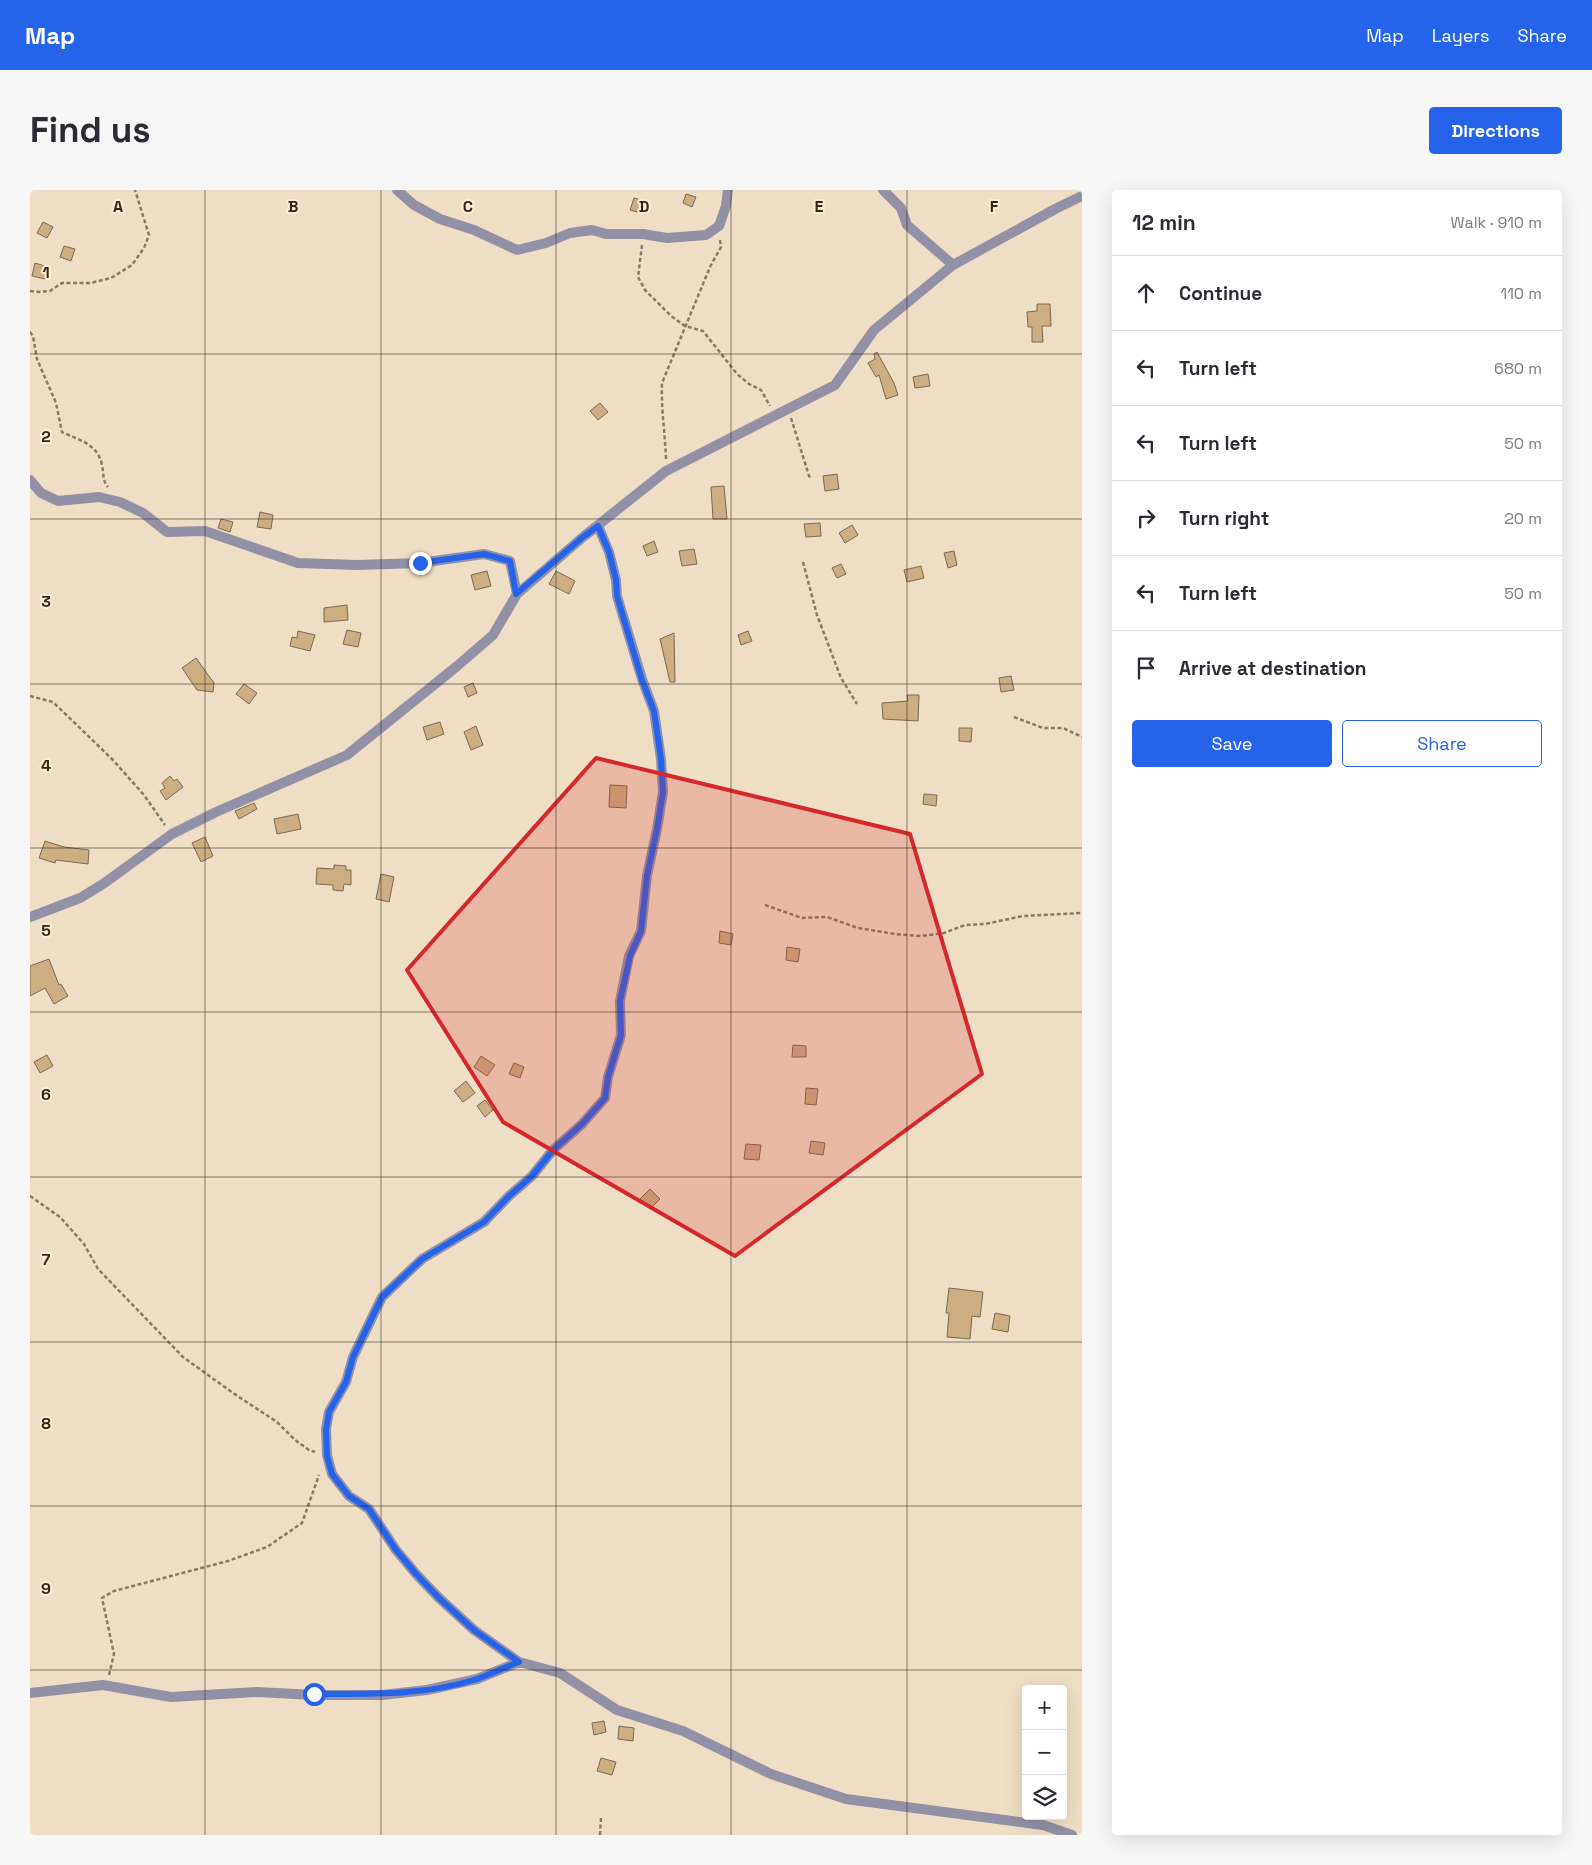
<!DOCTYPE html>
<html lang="en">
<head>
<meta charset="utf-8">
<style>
	body { margin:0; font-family:"Space Grotesk",sans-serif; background:#f7f7f7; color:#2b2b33 }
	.controls { position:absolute; right:15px; bottom:15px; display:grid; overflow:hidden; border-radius:5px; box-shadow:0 5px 20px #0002 }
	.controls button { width:45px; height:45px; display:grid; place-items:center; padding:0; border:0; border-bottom:1px solid #e1e1e2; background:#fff; color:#2b2b33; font:25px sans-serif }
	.stop { position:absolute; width:15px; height:15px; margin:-11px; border:4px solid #2563eb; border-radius:50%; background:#fff }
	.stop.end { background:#2563eb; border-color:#fff; box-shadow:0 1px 5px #0008 }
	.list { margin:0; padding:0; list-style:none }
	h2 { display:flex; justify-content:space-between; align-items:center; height:65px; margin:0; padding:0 20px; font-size:21px }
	h2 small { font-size:16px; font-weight:400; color:#7c7c81 }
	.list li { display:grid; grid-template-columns:32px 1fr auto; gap:15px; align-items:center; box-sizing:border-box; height:75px; padding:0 20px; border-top:1px solid #e1e1e2 }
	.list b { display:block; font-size:19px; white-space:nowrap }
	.list em { font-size:16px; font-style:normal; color:#7c7c81 }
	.actions { display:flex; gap:10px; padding:15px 20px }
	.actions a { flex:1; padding:11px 0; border:1px solid #2563eb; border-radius:5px; text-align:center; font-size:18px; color:#2563eb }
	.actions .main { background:#2563eb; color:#fff }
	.icon { flex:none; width:28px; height:28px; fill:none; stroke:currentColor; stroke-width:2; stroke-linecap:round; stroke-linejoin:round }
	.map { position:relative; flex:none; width:1052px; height:1645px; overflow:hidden; border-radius:5px }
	header { display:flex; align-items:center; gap:30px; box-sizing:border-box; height:70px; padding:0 25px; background:#2563eb; color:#fff }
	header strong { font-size:24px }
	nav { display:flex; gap:28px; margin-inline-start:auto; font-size:18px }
	.intro { display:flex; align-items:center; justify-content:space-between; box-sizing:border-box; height:120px; padding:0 30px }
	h1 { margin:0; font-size:35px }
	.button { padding:12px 22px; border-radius:5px; background:#2563eb; color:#fff; font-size:18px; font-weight:700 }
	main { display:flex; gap:30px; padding:0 30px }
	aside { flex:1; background:#fff; border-radius:5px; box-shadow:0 5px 20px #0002 }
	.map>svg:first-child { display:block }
	.building { fill:#ccae80; stroke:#786a54 }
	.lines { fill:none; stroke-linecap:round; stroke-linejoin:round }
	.path { stroke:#867b6a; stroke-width:2.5; stroke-dasharray:4 2.5; stroke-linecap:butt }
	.minor { stroke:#9391a6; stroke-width:10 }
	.route { stroke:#2563eb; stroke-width:6 }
	.marked { fill:#d62828; fill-opacity:0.2; stroke:#d62828; stroke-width:4; stroke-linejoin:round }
	.grid { fill:none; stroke:#2e281e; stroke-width:1; stroke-opacity:0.55 }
	.grid-label { font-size:16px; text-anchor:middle; font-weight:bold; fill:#2e281e; stroke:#fcecd3; stroke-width:4; stroke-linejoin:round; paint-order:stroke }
</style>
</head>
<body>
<header>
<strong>Map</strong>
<nav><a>Map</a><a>Layers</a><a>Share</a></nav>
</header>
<div class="intro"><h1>Find us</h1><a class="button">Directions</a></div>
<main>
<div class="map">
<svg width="1052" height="1645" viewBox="0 0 1052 1645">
	<rect width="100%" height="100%" fill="#efdec6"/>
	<path class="building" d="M656,4l10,3 -4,10 -9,-4z
		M604,8l14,4 -3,12 -15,-4z
		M13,32l10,5 -6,11 -10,-5z
		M34,56l11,3 -4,12 -11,-4z
		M5,73l13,4 -3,12 -13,-3z
		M1007,114h13l1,22h-9l1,16h-11v-15h-4l-1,-15 10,-1z
		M847,162l17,31 4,12 -12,4 -7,-24 -3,2 -8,-14 7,-4 -1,-5z
		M898,184l2,12 -15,2 -2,-11z
		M570,213l8,9 -10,8 -8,-9z
		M807,284l2,15 -14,2 -2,-15z
		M694,296l3,33h-14l-2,-32z
		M230,322l13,3 -2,14 -14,-2z
		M191,329l12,3 -3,10 -12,-4z
		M790,333l1,13 -15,1 -2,-13z
		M822,335l6,10 -13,8 -6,-10z
		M624,351l4,11 -11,4 -4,-10z
		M664,359l3,15 -15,2 -3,-15z
		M924,361l3,14 -9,3 -4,-15z
		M811,374l5,10 -9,4 -5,-10z
		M891,376l3,12 -17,4 -3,-12z
		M457,381l4,15 -16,4 -4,-15z
		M526,381l19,10 -6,13 -20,-10z
		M317,415l1,15 -24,2v-14z
		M317,440l14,3 -3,14 -15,-3z
		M268,441l17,4 -5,16 -20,-5 2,-9 5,1z
		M718,441l4,10 -11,4 -3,-10z
		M644,443l1,49h-5l-10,-43z
		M166,468l18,25 -1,9 -16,-2 -15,-22z
		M981,486l3,14 -13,2 -2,-14z
		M443,493l4,10 -9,4 -4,-10z
		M214,494l13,9 -8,11 -13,-10z
		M877,505h12l-1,26 -35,-2 -1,-16 26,-2z
		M410,532l4,12 -17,6 -4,-13z
		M446,536l7,19 -12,5 -7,-18z
		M929,538h13l-1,14 -12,-1z
		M140,586l4,5 3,-2 6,8 -17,13 -6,-9 5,-3 -3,-5z
		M580,595l17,1 -1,22 -17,-1z
		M894,604l13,1 -1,11 -13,-2z
		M224,613l3,6 -18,10 -4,-8z
		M268,624l3,15 -24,5 -3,-15z
		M175,647l8,19 -12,6 -9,-19z
		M15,651l19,6 25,3 -1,14 -32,-4 -1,3 -16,-5z
		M304,675l12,1v4h5v15l-7,-1 -1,7 -10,-1v-5l-17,-1 1,-16 17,1z
		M351,684l13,3 -5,25 -13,-3z
		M690,741l13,3 -2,11 -12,-2z
		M757,757l13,2 -2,13 -12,-2z
		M19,769l10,26 2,-1 7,12 -14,8 -9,-16 -15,8v-30z
		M763,855l13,1v11h-14z
		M17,865l6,11 -13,7 -6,-11z
		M451,866l14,9 -8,11 -13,-9z
		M484,873l10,4 -4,11 -11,-4z
		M436,891l9,12 -12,9 -9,-11z
		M776,898l12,1 -2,16 -11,-1z
		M455,910l8,10 -8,7 -8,-11z
		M781,951l14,2 -2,12 -14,-2z
		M716,954l15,1 -2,15 -15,-1z
		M620,999l10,10 -10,10 -10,-10z
		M919,1098l34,4 -3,25 -8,-1 -2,23 -23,-2 2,-24h-3z
		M965,1123l15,3 -2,16 -16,-3z
		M574,1531l2,11 -12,3 -2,-12z
		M589,1536l15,2 -1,13 -15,-2z
		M571,1568l15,4 -4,13 -15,-4z"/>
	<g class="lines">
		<path class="path" d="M612,55l-4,32 7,13 26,26 14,10 18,5 34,43 12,10 12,6 9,16
			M0,101l8,1 12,-1 12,-8h28l21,-5 21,-13 12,-17 5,-13 -14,-45
			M0,142l3,4 4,23 19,44 6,29c17,8 36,12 40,33 2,9 0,15 6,22
			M761,228l19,61
			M636,269c-1,-26 -5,-50 -4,-76l48,-116 11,-20 -1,-7
			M773,372l14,53 24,63 16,26
			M0,506l23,6 60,58 31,35 21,30
			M984,527l29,11h20l19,9
			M735,715l37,13 25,-1 31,11 37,6 26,2 23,-3 21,-8 20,-1 38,-8 59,-3
			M0,1006l30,21 24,27 14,25 85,88 50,36 44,29 18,18 14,10 6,2
			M79,1485l5,-21 -12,-56 12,-7 114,-30 39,-14 35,-24 17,-48
			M570,1645l1,-17"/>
		<path class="minor" d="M367,0l17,15 26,14 34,11 43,20 29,-7 24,-10 22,-3 14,4h37l24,4 39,-3 13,-9 7,-20 2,-16
			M853,0l18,18 6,17 46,40
			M0,290l11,13 17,8 41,-4 21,5 23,11 24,19 38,-1 93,32 59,2 63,-2 64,-9 26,7 7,33
			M0,727l50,-19 23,-14 69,-50 44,-22 131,-57 109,-88 37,-32 24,-41 66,-57 83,-66 169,-86 39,-55 79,-65 104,-57 25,-12
			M489,1472l-45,-32 -36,-33 -21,-22 -21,-25 -27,-41 -20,-13 -17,-22 -5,-19 -1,-26 3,-17 17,-30 7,-25 29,-60 40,-38 62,-37 25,-26 23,-20 21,-26 29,-26 23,-26 3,-21 13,-42 -1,-34 9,-45 12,-25 6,-55 10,-47 6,-37 -2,-33 -7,-48 -12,-32 -25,-83 -1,-16 -7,-28 -11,-26 -15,11
			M0,1503l73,-8 68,12 86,-5 57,3h68l45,-5 50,-11 42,-17 41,11 57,37 66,21 88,43 75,25 197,26 29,10"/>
	</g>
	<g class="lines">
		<path class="route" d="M284,1504c55,0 110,2 163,-15 14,-5 28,-12 42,-17l-45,-32 -36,-33 -21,-22 -21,-25 -27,-41 -20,-13 -17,-22 -5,-18 -1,-26 3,-18 17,-30 7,-25 29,-60 40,-38 62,-37 25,-26 23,-20 21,-26 29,-26 23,-26 3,-21 13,-42 -1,-34 10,-45 11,-25 6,-55 10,-47 6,-37 -2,-33 -7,-48 -12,-31 -25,-84 -1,-16 -7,-28 -11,-26 -15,11 -67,57 -6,-33 -26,-7 -64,9"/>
	</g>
	<path class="marked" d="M566,568l314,76 72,240 -247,182 -232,-134 -96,-152z"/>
	<path class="grid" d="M175,0v1645M351,0v1645M526,0v1645M701,0v1645M877,0v1645M0,164h1052M0,329h1052M0,494h1052M0,658h1052M0,822h1052M0,987h1052M0,1152h1052M0,1316h1052M0,1480h1052"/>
	<g class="grid-label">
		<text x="88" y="22">A</text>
		<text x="263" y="22">B</text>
		<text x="438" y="22">C</text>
		<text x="614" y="22">D</text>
		<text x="789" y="22">E</text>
		<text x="964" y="22">F</text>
		<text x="16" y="88">1</text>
		<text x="16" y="252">2</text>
		<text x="16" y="417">3</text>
		<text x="16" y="581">4</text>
		<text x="16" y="746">5</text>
		<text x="16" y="910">6</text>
		<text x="16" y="1075">7</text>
		<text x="16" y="1239">8</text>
		<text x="16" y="1404">9</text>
	</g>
</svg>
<div class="controls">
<button>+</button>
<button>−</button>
<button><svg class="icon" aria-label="layers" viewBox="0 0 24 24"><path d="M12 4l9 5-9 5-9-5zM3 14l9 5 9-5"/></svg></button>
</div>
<div class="stop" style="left:284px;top:1504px"></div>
<div class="stop end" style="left:390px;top:373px"></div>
</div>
<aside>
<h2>12 min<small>Walk · 910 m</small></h2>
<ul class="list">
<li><svg class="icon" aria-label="ahead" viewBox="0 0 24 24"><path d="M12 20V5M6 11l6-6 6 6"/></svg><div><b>Continue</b></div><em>110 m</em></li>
<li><svg class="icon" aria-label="left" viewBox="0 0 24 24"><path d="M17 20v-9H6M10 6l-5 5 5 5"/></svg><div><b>Turn left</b></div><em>680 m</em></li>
<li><svg class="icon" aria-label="left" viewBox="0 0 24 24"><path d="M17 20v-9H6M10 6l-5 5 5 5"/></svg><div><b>Turn left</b></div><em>50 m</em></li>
<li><svg class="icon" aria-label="right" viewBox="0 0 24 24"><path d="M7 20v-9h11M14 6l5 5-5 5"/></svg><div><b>Turn right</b></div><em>20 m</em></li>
<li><svg class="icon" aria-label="left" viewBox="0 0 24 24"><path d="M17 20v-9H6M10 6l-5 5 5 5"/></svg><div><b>Turn left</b></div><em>50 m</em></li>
<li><svg class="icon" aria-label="arrive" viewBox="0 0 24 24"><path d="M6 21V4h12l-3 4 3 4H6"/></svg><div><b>Arrive at destination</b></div></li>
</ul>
<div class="actions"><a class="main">Save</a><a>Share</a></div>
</aside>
</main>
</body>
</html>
